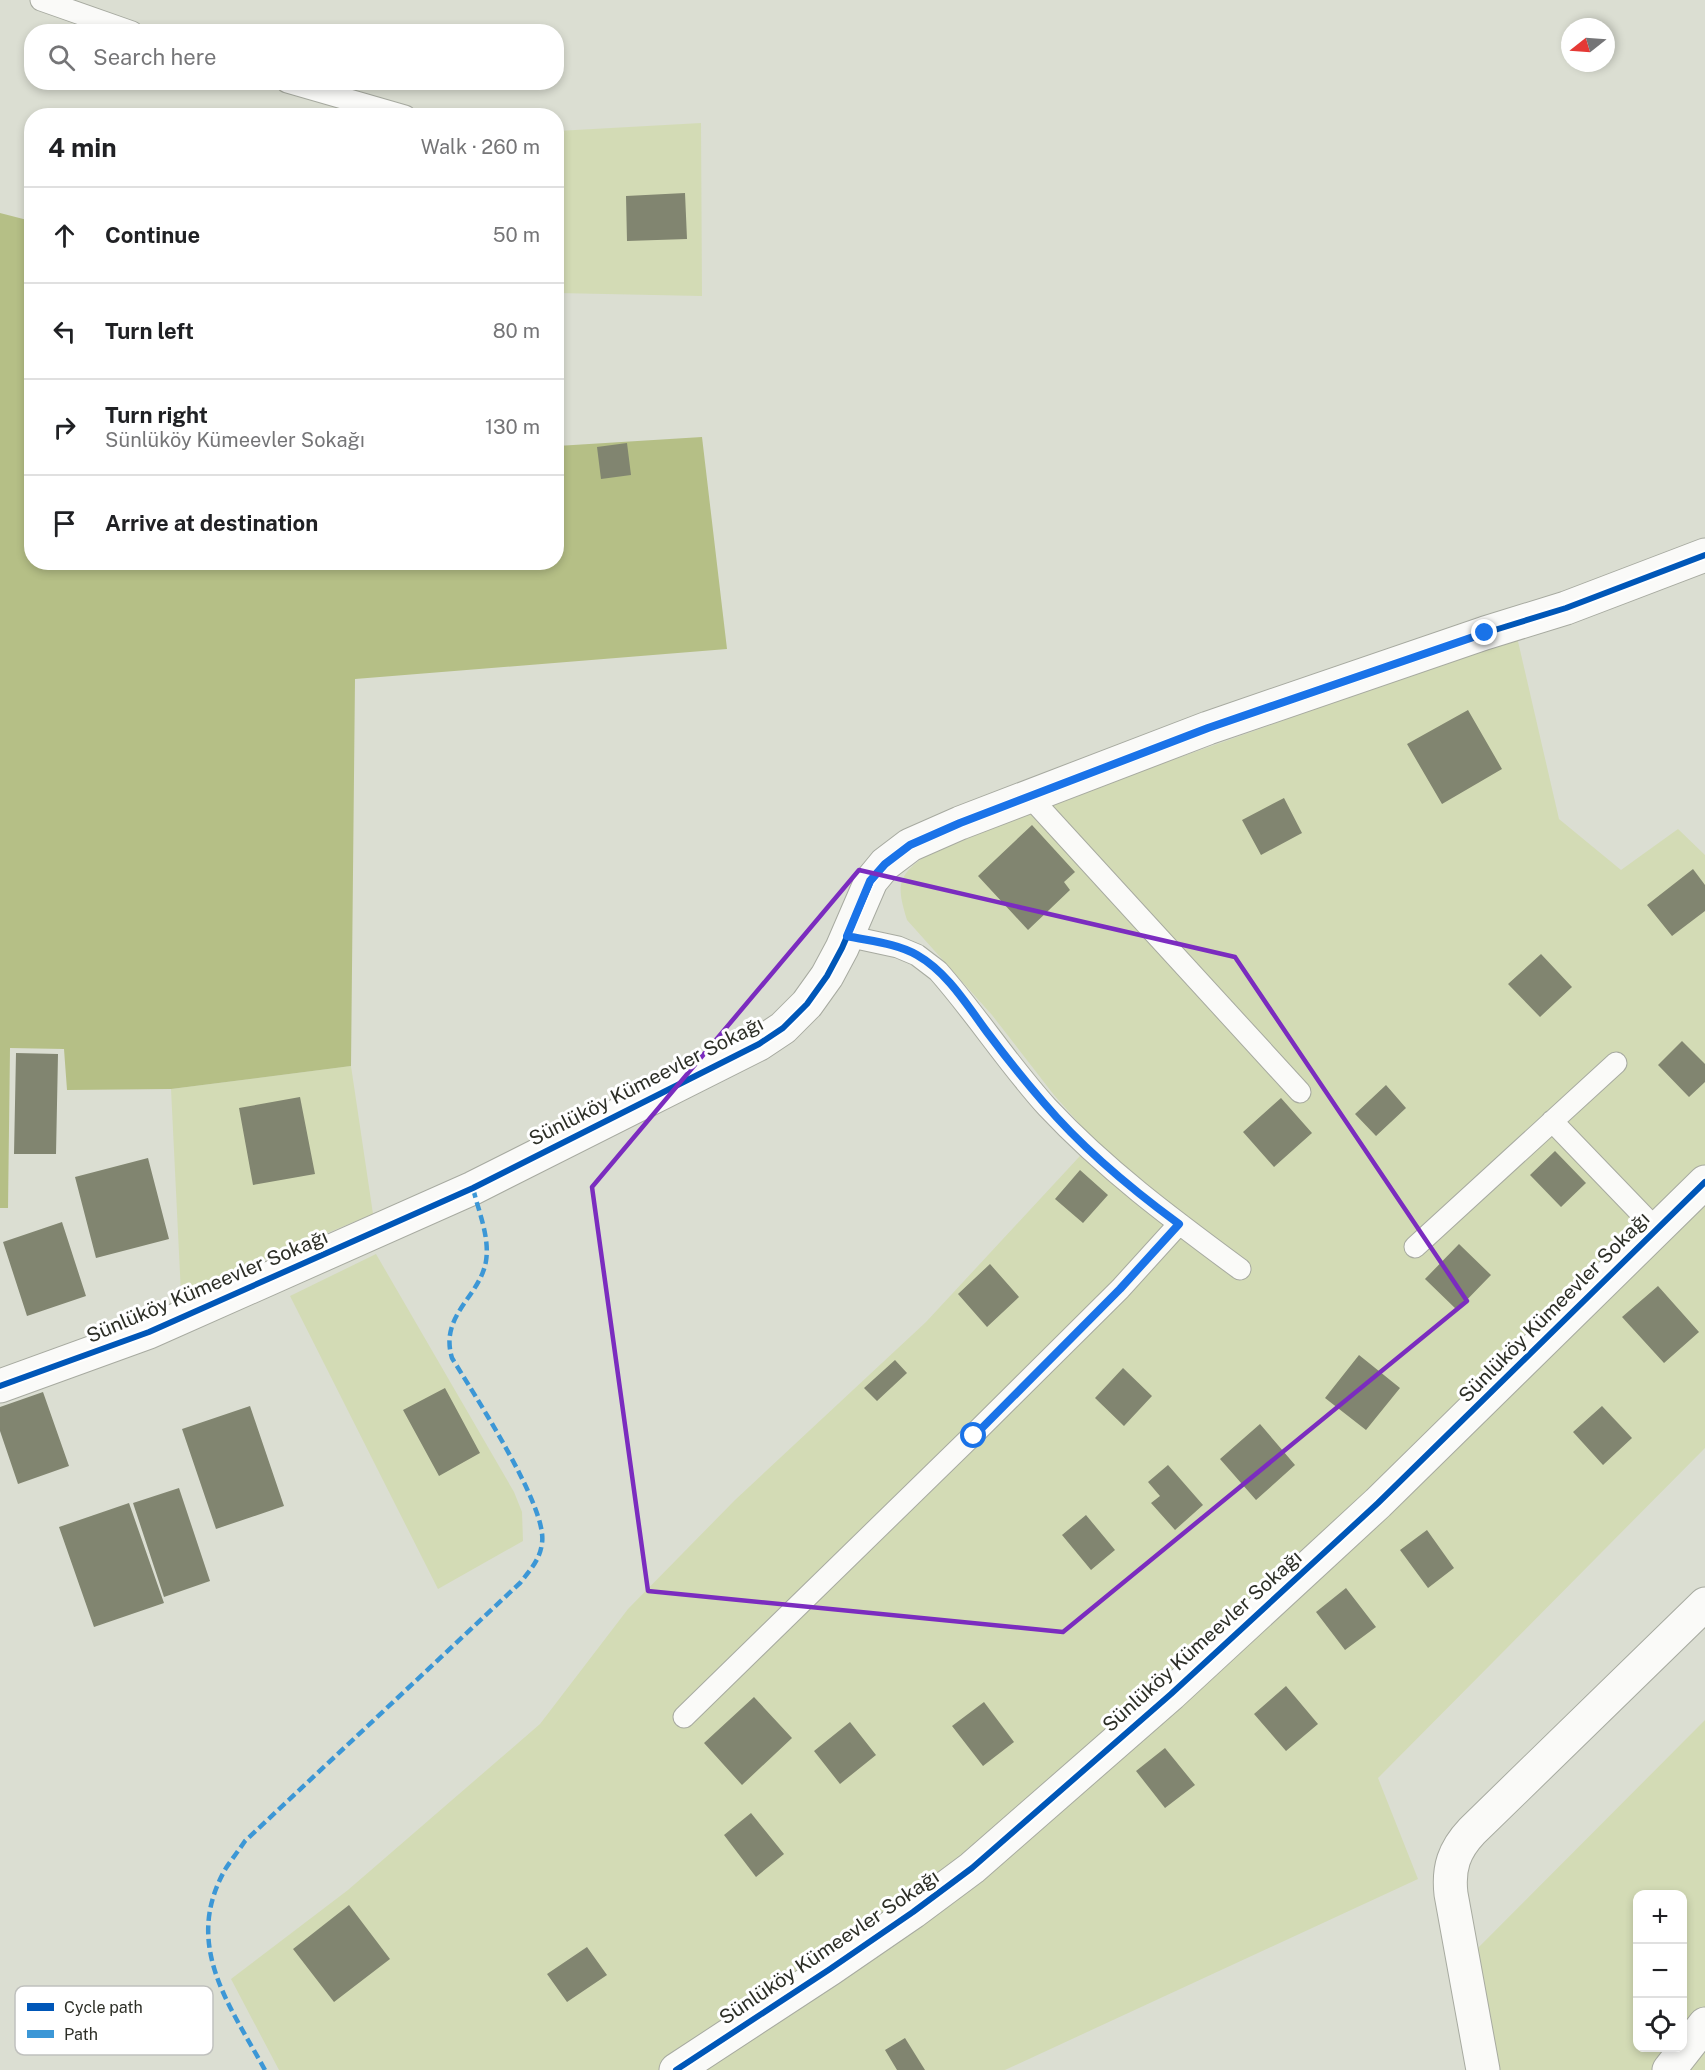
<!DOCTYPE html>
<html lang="en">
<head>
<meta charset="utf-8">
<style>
	body { margin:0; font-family:"Public Sans",sans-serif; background:#f2f2f2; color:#202124 }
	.controls { position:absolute; right:18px; bottom:18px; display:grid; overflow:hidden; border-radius:12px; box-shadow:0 3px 9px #0003 }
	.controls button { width:54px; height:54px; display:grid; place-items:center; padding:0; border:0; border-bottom:2px solid #e0e0e0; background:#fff; color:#202124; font:30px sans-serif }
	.compass { position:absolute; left:1561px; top:18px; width:54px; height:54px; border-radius:50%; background:#fff; box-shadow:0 3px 9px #0003; rotate:253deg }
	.stop { position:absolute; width:18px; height:18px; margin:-14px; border:4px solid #1a73e8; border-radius:50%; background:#fff }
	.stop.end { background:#1a73e8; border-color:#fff; box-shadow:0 2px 6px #0008 }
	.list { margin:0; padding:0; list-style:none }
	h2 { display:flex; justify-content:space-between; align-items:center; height:78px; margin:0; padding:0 24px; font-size:26px }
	h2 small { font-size:20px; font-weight:400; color:#757577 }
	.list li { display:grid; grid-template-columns:39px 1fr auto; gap:18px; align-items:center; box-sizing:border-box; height:96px; padding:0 24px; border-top:2px solid #e0e0e0 }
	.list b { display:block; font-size:22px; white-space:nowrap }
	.list p { margin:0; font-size:20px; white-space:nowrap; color:#757577 }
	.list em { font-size:20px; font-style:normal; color:#757577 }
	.icon { flex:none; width:33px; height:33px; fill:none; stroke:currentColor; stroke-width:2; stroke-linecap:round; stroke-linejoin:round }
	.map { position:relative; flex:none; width:1705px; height:2070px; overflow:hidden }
	.search { position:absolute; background:#fff; box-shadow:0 3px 9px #0003; left:24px; top:24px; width:540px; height:66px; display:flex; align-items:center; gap:15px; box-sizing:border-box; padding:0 21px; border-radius:24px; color:#757577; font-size:22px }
	.panel { position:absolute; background:#fff; box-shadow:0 3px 9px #0003; left:24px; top:108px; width:540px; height:462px; border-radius:24px }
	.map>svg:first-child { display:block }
	.green { fill:#d3dbb5; fill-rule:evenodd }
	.forest { fill:#b5bf86 }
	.building { fill:#818570 }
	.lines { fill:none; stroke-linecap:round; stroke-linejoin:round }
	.service-casing { stroke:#a7aaa0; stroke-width:23 }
	.minor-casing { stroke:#a7aaa0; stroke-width:35 }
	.service { stroke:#fafaf8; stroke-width:21 }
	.minor { stroke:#fafaf8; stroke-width:33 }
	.quiet { stroke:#3c97d6; stroke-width:4.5; stroke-dasharray:9 4.5; stroke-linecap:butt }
	.cycleway-casing { stroke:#fff; stroke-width:10 }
	.cycleway { stroke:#0057b8; stroke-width:6 }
	.route { stroke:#1a73e8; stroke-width:8 }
	.marked { fill:none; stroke:#7b2cbf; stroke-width:4.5; stroke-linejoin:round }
	.labels { text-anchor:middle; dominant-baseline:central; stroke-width:6; stroke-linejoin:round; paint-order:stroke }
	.street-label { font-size:20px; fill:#2d2f27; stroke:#fff }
	.key { fill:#fff; stroke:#c0c1be; stroke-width:1.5 }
	.key-label { font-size:16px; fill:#2d2f27 }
</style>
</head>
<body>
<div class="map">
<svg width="1705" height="2070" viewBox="0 0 1705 2070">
	<rect width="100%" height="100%" fill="#dbded2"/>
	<path class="green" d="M701,123l1,173 -145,-3v-162z
		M1517,637l42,182 62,51 57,-41 27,26v593l-327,330 40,101 -413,191h-726l-48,-91 117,-89 192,-166 88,-115 107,-109 191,-178 153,-165 14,-18 -39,-44 -62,-80 -85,-95c-10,-33 -11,-43 18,-64l135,-56z
		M351,1066l22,148 -192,80 -10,-205z
		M376,1254l138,238 8,20 1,29 -85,48 -148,-293z
		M1705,1720v350h-213l-28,-108zM1638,1894h44v154h-44z"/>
	<path class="forest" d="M0,213l31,8 1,341h524l1,-116 145,-9 25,212 -372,30 -4,387 -180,23 -104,1 -3,-41 -54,-1 -2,160h-8z"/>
	<path class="building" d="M685,193l2,46 -60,2 -1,-45z
		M627,443l4,32 -30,4 -4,-32z
		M560,445l4,51 -8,1v-51z
		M1468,710l34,59 -60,35 -35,-60z
		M1284,798l18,35 -41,22 -19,-35z
		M1032,825l43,47 -11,10 6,8 -42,40 -50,-54z
		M1693,869l12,16v26l-33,25 -25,-31z
		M1541,954l31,33 -32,30 -32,-33z
		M1682,1041l23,23v18l-16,15 -31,-32z
		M16,1053l42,1 -2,100h-42z
		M1386,1085l20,23 -30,28 -21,-22z
		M300,1097l15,77 -62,11 -14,-77z
		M1281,1098l31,35 -38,34 -31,-35z
		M1555,1151l31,32 -25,24 -31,-32z
		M148,1158l21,81 -73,19 -21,-81z
		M1080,1170l28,25 -25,28 -28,-24z
		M62,1222l24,74 -59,20 -24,-74z
		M1459,1244l32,31 -34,35 -32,-31z
		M990,1264l29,33 -32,30 -29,-33z
		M1658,1286l41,46 -35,31 -42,-46z
		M1359,1355l41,33 -34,42 -41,-32z
		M895,1360l12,13 -30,28 -13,-13z
		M1123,1368l29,28 -28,30 -29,-28z
		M445,1388l35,65 -41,23 -36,-66z
		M43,1392l26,74 -51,18 -18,-53v-24z
		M250,1406l34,100 -68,23 -34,-100z
		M1602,1406l30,32 -29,27 -30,-33z
		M1260,1424l35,41 -39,35 -36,-41z
		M1168,1465l35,40 -28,25 -24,-27 9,-7 -12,-14z
		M179,1488l31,93 -46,16 -31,-94z
		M129,1503l35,100 -70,24 -35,-100z
		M1086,1515l29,35 -24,20 -29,-35z
		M1427,1530l27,38 -26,20 -28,-38z
		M1346,1588l30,39 -31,23 -29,-38z
		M1286,1686l32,38 -32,27 -32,-37z
		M754,1697l38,41 -50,47 -38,-42z
		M984,1702l30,40 -31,24 -31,-40z
		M850,1722l26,33 -36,29 -26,-33z
		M1165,1748l30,37 -30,23 -29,-37z
		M751,1813l33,41 -28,23 -32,-42z
		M349,1905l41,54 -56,43 -41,-53z
		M587,1947l20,28 -40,27 -20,-28z
		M905,2038l20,32h-28l-12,-20z"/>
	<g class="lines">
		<defs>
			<path id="service" d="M41,0l91,32
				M287,82l118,34
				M1030,797l270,295
				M847,936l51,11 19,8 21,16c38,43 70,93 109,136 59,63 124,111 193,162
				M1552,1121l104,108
				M1415,1247l201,-184
				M684,1717l289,-282 147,-146 59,-65"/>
			<path id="minor" d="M0,1386l149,-54 324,-144 286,-144 24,-16 24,-24 20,-28 15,-28 29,-67 14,-17 25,-19 50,-22 248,-95 277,-95 81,-25 139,-53
				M676,2070l154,-101 83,-57 59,-44 199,-174 207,-191 327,-321
				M1483,2070l-32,-176c-3,-26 3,-44 21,-63l233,-227
				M1669,2070l36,-46"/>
		</defs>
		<use href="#service" class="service-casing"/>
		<use href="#minor" class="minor-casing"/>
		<use href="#service" class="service"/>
		<use href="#minor" class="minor"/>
		<path class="quiet" d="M265,2070c-36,-66 -83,-126 -39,-202 6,-9 13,-18 19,-27l275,-258c10,-13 20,-23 22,-40 6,-36 -69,-150 -90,-185 -13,-43 28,-61 34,-97 4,-24 -8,-51 -13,-73"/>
		<defs>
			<path id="cycleway" d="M0,1386l149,-54 324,-144 286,-144 24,-16 24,-24 20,-28 15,-28 29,-67 14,-17 25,-19 50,-22 248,-95 277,-95 81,-25 139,-53
				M676,2070l154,-101 83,-57 59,-44 199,-174 207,-191 327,-321"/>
		</defs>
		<use href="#cycleway" class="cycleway-casing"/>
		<use href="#cycleway" class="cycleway"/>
	</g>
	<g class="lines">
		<path class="route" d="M974,1436l146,-147 59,-65c-49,-36 -96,-75 -135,-121 -20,-23 -39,-47 -57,-71 -20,-27 -40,-60 -70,-77 -21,-12 -48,-14 -70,-19l23,-55 15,-17 25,-19 50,-22 248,-95 277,-95"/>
	</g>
	<path class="marked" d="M859,870l376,87 232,344 -404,331 -415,-41 -56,-404z"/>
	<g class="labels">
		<g class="street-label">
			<text transform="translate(646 1081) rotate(-27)">Sünlüköy Kümeevler Sokağı</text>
			<text transform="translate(207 1286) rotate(-23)">Sünlüköy Kümeevler Sokağı</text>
			<text transform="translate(1554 1307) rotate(-45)">Sünlüköy Kümeevler Sokağı</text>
			<text transform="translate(1202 1641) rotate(-42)">Sünlüköy Kümeevler Sokağı</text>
			<text transform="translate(829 1947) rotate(-34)">Sünlüköy Kümeevler Sokağı</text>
		</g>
	</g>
	<rect x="15" y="1986" width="198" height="69" rx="9" class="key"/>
	<rect x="27" y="2003" width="27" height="8" fill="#0057b8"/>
	<rect x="27" y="2030" width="27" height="8" fill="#3c97d6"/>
	<g class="key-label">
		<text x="64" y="2013">Cycle path</text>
		<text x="64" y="2040">Path</text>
	</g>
</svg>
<div class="controls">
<button>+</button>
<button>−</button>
<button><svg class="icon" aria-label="locate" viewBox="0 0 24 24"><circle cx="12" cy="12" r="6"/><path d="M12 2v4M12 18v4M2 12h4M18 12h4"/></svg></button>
</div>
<svg class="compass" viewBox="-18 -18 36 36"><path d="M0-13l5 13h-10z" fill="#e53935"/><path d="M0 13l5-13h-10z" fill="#757577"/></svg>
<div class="stop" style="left:974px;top:1436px"></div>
<div class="stop end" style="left:1485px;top:633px"></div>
<div class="search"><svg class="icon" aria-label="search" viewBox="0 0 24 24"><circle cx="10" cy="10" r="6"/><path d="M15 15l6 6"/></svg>Search here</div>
<section class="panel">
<h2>4 min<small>Walk · 260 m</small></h2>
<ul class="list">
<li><svg class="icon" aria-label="ahead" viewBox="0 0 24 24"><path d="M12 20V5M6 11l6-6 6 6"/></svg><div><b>Continue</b></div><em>50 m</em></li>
<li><svg class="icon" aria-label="left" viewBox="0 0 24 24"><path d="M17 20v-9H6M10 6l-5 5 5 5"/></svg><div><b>Turn left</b></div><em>80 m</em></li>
<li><svg class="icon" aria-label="right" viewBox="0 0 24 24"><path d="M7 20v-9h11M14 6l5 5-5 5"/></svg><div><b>Turn right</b><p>Sünlüköy Kümeevler Sokağı</p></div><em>130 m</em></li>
<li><svg class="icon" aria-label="arrive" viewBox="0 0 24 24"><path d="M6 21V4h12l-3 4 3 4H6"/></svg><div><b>Arrive at destination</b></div></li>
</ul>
</section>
</div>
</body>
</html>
